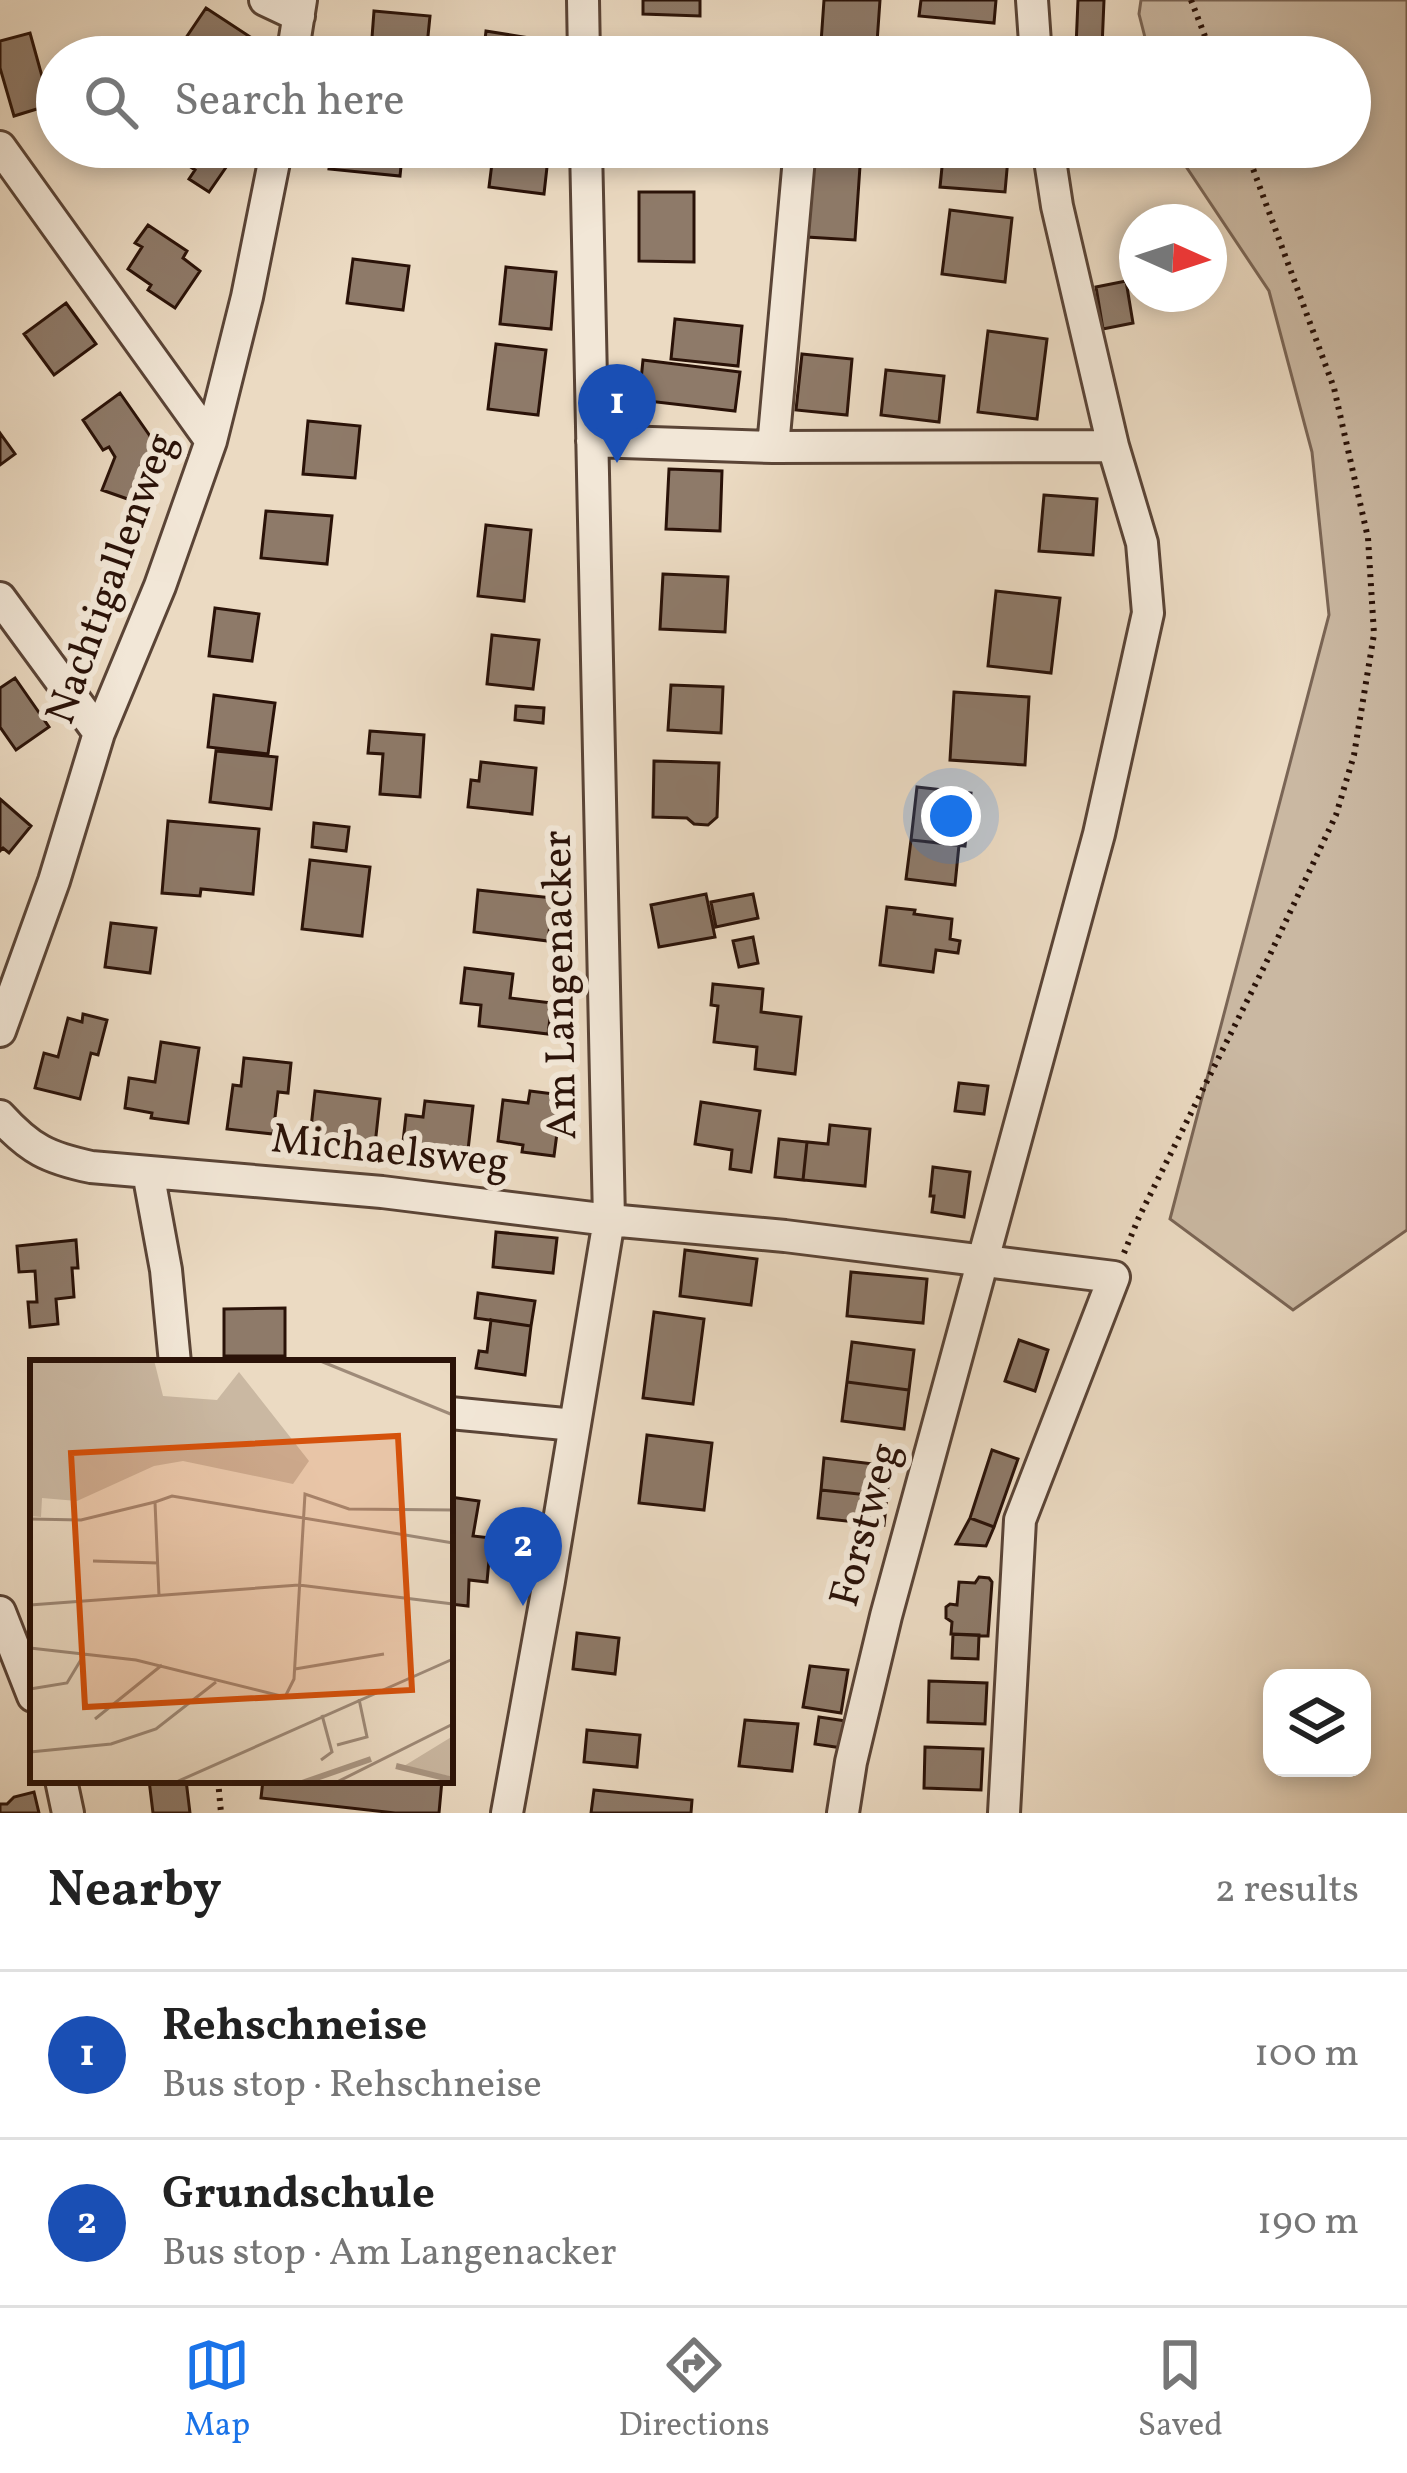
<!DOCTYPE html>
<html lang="en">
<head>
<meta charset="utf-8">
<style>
	body { margin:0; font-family:Vollkorn,serif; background:#f6f6f6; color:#222 }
	.controls { position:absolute; right:36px; bottom:36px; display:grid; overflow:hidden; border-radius:24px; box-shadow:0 6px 18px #0003 }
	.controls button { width:108px; height:108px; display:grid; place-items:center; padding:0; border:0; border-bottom:3px solid #e0e0e0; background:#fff; color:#222; font:60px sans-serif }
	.compass { position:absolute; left:1119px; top:204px; width:108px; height:108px; border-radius:50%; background:#fff; box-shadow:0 6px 18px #0003; rotate:93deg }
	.you { position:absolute; left:951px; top:816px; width:42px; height:42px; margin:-30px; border:9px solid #fff; border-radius:50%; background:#1a73e8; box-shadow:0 0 0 18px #1a73e833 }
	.badge { display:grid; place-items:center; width:78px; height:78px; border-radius:50%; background:#1a73e8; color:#fff; font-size:39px; font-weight:700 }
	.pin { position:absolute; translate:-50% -99px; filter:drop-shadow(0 3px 6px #0008) }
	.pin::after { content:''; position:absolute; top:63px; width:42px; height:36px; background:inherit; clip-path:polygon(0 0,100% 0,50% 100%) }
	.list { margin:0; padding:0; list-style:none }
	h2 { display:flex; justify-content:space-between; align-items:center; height:156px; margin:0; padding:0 48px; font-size:51px }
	h2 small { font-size:39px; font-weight:400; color:#767676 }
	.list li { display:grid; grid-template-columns:78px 1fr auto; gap:36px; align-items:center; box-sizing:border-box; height:168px; padding:0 48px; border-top:3px solid #e0e0e0 }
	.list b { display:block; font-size:45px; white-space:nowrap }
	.list p { margin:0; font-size:39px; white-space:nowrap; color:#767676 }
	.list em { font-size:39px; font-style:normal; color:#767676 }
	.icon { flex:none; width:66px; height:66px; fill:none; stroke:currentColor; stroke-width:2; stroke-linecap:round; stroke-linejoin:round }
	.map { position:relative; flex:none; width:1407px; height:1813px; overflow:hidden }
	.search { position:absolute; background:#fff; box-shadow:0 6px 18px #0003; left:36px; right:36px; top:36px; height:132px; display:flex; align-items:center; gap:30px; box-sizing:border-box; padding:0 42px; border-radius:66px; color:#767676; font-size:45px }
	.sheet { height:492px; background:#fff }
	nav { display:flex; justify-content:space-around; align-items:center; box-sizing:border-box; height:168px; border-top:3px solid #e0e0e0; background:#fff; font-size:33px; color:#767676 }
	nav a { display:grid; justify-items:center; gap:6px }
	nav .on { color:#1a73e8 }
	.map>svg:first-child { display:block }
	.green { fill:#cab8a2; stroke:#7a6555; stroke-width:3 }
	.building { fill:#8e7a69; stroke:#2a1208; stroke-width:3 }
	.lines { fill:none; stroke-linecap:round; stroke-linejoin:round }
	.minor-casing { stroke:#5a4436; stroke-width:36 }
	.path { stroke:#2a1208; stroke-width:6; stroke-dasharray:3 6; stroke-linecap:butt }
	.minor { stroke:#f2e7d7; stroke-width:30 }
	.labels { text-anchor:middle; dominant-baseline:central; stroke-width:12; stroke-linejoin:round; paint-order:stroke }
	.street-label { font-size:42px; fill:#2a1208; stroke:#f2e7d7 }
	.inset-river { fill:none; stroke:#a99683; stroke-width:6 }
	.inset-road { fill:none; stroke:#9e8a78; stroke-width:3 }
	.view { fill:#d5520c; fill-opacity:0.15; stroke:#d5520c; stroke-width:6 }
	.inset-edge { fill:none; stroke:#2a1208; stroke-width:6 }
</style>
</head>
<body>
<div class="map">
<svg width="1407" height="1813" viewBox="0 0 1407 1813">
	<rect width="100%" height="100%" fill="#ebdac2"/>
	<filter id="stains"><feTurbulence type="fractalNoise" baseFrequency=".00167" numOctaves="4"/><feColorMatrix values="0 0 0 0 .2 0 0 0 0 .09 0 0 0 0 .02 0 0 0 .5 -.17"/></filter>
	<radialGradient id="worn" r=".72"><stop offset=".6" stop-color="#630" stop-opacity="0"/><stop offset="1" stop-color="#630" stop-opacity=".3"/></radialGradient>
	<path class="green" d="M1141,0h266v1230l-114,80 -123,-91 159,-604 -17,-163 -43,-161 -96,-144h177v-90h-200l-11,-43z"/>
	<path class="building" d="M643,0h57v16l-57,-2z
		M824,0h56l-4,57h-56z
		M921,0h75l-2,23 -75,-7z
		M1078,0h26l-2,48 -26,-1z
		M206,8l55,36 -9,13h-72l-5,-3z
		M374,11l56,5 -4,40 -55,-5z
		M486,31l56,9 -3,17h-56z
		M30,33l20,72 -36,11 -14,-48v-27z
		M644,50l72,3v4h-72z
		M937,50l67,4v3h-67z
		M161,147h79l-31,45 -20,-13 6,-9z
		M332,147h71l-3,29 -71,-7z
		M494,147l55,2 -5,45 -55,-7z
		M640,147h72v10l-73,-3z
		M944,147h65l-4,45 -65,-5z
		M811,163l49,3 -5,74 -48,-3z
		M639,192h55v70l-55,-1z
		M950,210l62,8 -7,64 -63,-8z
		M148,225l39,26 -4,7 17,13 -25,37 -27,-18 3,-5 -23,-16 14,-22 -7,-4z
		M353,259l56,7 -6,44 -56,-7z
		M506,267l50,5 -5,57 -51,-5z
		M1126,281l7,42 -30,6 -7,-42z
		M66,303l30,41 -42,31 -30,-41z
		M675,319l67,7 -4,40 -67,-7z
		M988,331l59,8 -10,80 -59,-7z
		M496,344l50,6 -8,65 -50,-6z
		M802,354l50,5 -5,56 -51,-5z
		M643,360l97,12 -5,39 -96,-11z
		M886,370l58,6 -5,46 -58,-7z
		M120,393l39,56 -20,54 -37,-13 13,-33 -6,-10 -6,3 -20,-30z
		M308,421l52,5 -5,52 -52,-4z
		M0,433l15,21 -15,11z
		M669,469l53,2 -2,60 -54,-2z
		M1044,495l53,4 -4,56 -54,-4z
		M266,511l66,5 -5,48 -66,-6z
		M486,525l45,5 -7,71 -46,-5z
		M663,574l65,3 -3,55 -65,-3z
		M996,591l64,7 -9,75 -63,-7z
		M215,608l44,6 -7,47 -43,-5z
		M492,635l47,5 -6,49 -46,-5z
		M15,678l34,49 -33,23 -16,-23v-39z
		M671,685l52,2 -2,46 -53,-3z
		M954,692l75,5 -4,68 -75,-5z
		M214,695l61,8 -7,51 -60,-7z
		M516,706l28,2 -1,15 -28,-3z
		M370,731l54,4 -4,62 -40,-3 3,-40 -15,-1z
		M216,751l61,6 -6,52 -61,-7z
		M654,761l65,2 -2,54 -9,8 -14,-1 -7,-6 -34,-1z
		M481,762l55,6 -4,46 -64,-7 3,-27 8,1z
		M917,787l54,6 -6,53 -54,-6z
		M0,799l31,27 -22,27 -6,-5 -3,3z
		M168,821l91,8 -6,65 -52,-5 -1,7 -38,-3z
		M314,823l35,4 -3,24 -34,-4z
		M911,840l48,5 -4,40 -49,-6z
		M310,860l60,7 -8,69 -60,-7z
		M478,890l75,8 -5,43 -74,-9z
		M706,894l9,43 -56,10 -8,-42z
		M753,894l5,24 -42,9 -5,-25z
		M887,907l28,3 -1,4 38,5 -2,20 10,2 -2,12 -22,-3 -3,22 -53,-7z
		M111,923l45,5 -6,45 -45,-6z
		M753,937l5,26 -19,4 -6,-26z
		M465,968l48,6 -3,24 42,5 -4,31 -69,-8 2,-21 -20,-2z
		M713,984l50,5 -2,23 40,5 -6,57 -40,-5 2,-22 -43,-5 4,-36 -7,-1z
		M83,1014l24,6 -9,35 -7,-2 -11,46 -45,-11 9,-35 14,4 10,-39 14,4z
		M161,1042l38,6 -11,75 -37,-5 1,-5 -27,-5 4,-30 26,4z
		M244,1058l47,5 -3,30 -10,-1 -5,42 -46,-5 6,-44 8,1z
		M959,1083l29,3 -4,28 -29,-3z
		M315,1091l65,8 -5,46 -65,-8z
		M530,1091l32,4 -8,61 -32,-4 1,-7 -25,-4 5,-41 25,3z
		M425,1101l48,5 -5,44 -65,-8 3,-27 17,2z
		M701,1102l59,9 -9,61 -21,-3 2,-19 -37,-6z
		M830,1125l40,4 -5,57 -62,-6 4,-38 21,2z
		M779,1139l28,3 -4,38 -28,-3z
		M933,1167l37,5 -6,45 -32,-5 2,-16h-4z
		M496,1232l61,6 -4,35 -60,-6z
		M76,1240l2,28h-6l2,29 -18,2 2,25 -28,3 -2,-25h9l-2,-31 -16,1 -2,-26z
		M685,1250l72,9 -6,46 -71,-9z
		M851,1272l76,7 -4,44 -76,-7z
		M478,1293l57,8 -4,25 -56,-8z
		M285,1308v48h-61v-47z
		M654,1312l50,7 -11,85 -50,-6z
		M491,1320l40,6 -6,49 -49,-7 3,-17 8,1z
		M1019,1340l29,10 -13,41 -30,-10z
		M852,1342l62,8 -5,40 -62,-8z
		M847,1382l62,8 -5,39 -62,-8z
		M647,1435l65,8 -8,67 -65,-7z
		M992,1450l26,9 -24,68 -24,-9z
		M824,1458l66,8 -3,31 -66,-7z
		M821,1490l66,7 -3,28 -66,-7z
		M450,1497l29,4 -6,35 18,2 -4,44 -18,-2 -1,26 -18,-2z
		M970,1518l24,9 -8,19 -30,-2z
		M979,1577l10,1 3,4 -4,54 -37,-2 1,-12 -6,-4v-11l4,-3 7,1 2,-23 16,1z
		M577,1633l42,5 -4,36 -42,-5z
		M953,1634l26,1 -1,24 -26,-1z
		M810,1666l38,4 -7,43 -38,-6z
		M929,1681l58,2 -2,41 -57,-2z
		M819,1717l27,4 -4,27 -27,-4z
		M745,1720l53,4 -6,47 -53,-5z
		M587,1730l53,5 -3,32 -53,-5z
		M925,1747l58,2 -2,41 -57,-2z
		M149,1780h37l4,33h-37z
		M263,1780h179l-3,33h-44l-134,-15z
		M594,1790l98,10 -1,13h-100z
		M34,1792l5,21h-39v-9h7l7,-7z"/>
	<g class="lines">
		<defs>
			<path id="minor" d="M265,0l34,16
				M583,0l1,57
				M1032,0l4,57
				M292,57l9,-57
				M0,147l211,294
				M1048,147l9,59 56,240
				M592,441l181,6 340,-1 29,97 6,70 -49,221 -213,782 -35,146 -8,51
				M773,447l27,-300
				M0,598l99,135
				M0,1031l54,-150 45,-148 61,-147 51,-145 36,-144 30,-150
				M0,1116c30,33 48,42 91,51l291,25 227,28 176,16 329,41 -94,243 -16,293
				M148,1172l18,98 9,93
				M450,1413l125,12
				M0,1612l33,84
				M61,1780l7,33
				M507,1813l42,-232 60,-361 -23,-1073"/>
		</defs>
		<use href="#minor" class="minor-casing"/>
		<path class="path" d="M1191,0l22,57
			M1124,1253l15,-36 127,-254 70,-148 18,-60 20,-121 -6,-96 -34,-150 -89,-241
			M218,1780l3,33"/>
		<use href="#minor" class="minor"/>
	</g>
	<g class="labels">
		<g class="street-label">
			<text transform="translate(113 579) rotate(-70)">Nachtigallenweg</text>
			<text transform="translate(562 985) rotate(-91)">Am Langenacker</text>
			<text transform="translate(390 1153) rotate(6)">Michaelsweg</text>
			<text transform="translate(867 1525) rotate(-75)">Forstweg</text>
		</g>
	</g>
	<g transform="translate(30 1360)">
		<rect width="423" height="423" fill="#ebdac2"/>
		<path d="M0,0h124l9,36 54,4 22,-28 70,89 -16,23 -110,-23 -29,5 -77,35 -35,-3 -1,19 -11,-1zM423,376v41l-49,-11z" fill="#cab8a2"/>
		<path class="inset-river" d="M366,406l57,14M272,423l69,-24"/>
		<path class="inset-road" d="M288,0l135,55M0,159l51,1 74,-18M63,201l65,2M129,236l-4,-94 17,-6 281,47M0,245l269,-20 154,19M0,288l106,12 149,37 9,-18 11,-185 44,15 104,1M265,309l89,-15M0,329l37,-6 18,-30M65,359l67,-54M307,385l30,-8 -8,-38M0,392l81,-8 45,-15 60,-47M291,400l11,-8 -10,-37M144,423l279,-124M305,423l118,-59"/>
		<path class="view" d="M368,76l14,254 -327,17 -14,-254z"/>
		<rect width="423" height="423" class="inset-edge"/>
	</g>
	<rect width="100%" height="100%" filter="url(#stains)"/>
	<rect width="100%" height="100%" fill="url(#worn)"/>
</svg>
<div class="controls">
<button><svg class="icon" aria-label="layers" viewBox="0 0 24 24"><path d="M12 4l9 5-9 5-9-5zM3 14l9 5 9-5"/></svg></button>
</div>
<svg class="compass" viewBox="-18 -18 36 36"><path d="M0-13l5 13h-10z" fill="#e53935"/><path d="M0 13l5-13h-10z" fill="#767676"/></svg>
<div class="you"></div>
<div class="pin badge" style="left:617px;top:463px;background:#1a4fb4">1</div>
<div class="pin badge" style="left:523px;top:1606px;background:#1a4fb4">2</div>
<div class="search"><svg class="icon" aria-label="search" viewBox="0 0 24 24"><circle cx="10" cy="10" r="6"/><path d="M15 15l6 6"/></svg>Search here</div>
</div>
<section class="sheet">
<h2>Nearby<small>2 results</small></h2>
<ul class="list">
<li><span class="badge" style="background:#1a4fb4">1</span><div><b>Rehschneise</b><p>Bus stop · Rehschneise</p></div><em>100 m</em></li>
<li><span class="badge" style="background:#1a4fb4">2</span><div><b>Grundschule</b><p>Bus stop · Am Langenacker</p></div><em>190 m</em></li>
</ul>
</section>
<nav>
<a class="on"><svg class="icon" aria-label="map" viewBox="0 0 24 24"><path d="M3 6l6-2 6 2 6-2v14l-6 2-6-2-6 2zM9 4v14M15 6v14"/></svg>Map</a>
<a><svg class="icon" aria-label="directions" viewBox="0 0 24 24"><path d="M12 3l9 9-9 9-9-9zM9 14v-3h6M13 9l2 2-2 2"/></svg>Directions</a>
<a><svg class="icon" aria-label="saved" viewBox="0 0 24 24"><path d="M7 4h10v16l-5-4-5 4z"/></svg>Saved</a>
</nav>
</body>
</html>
